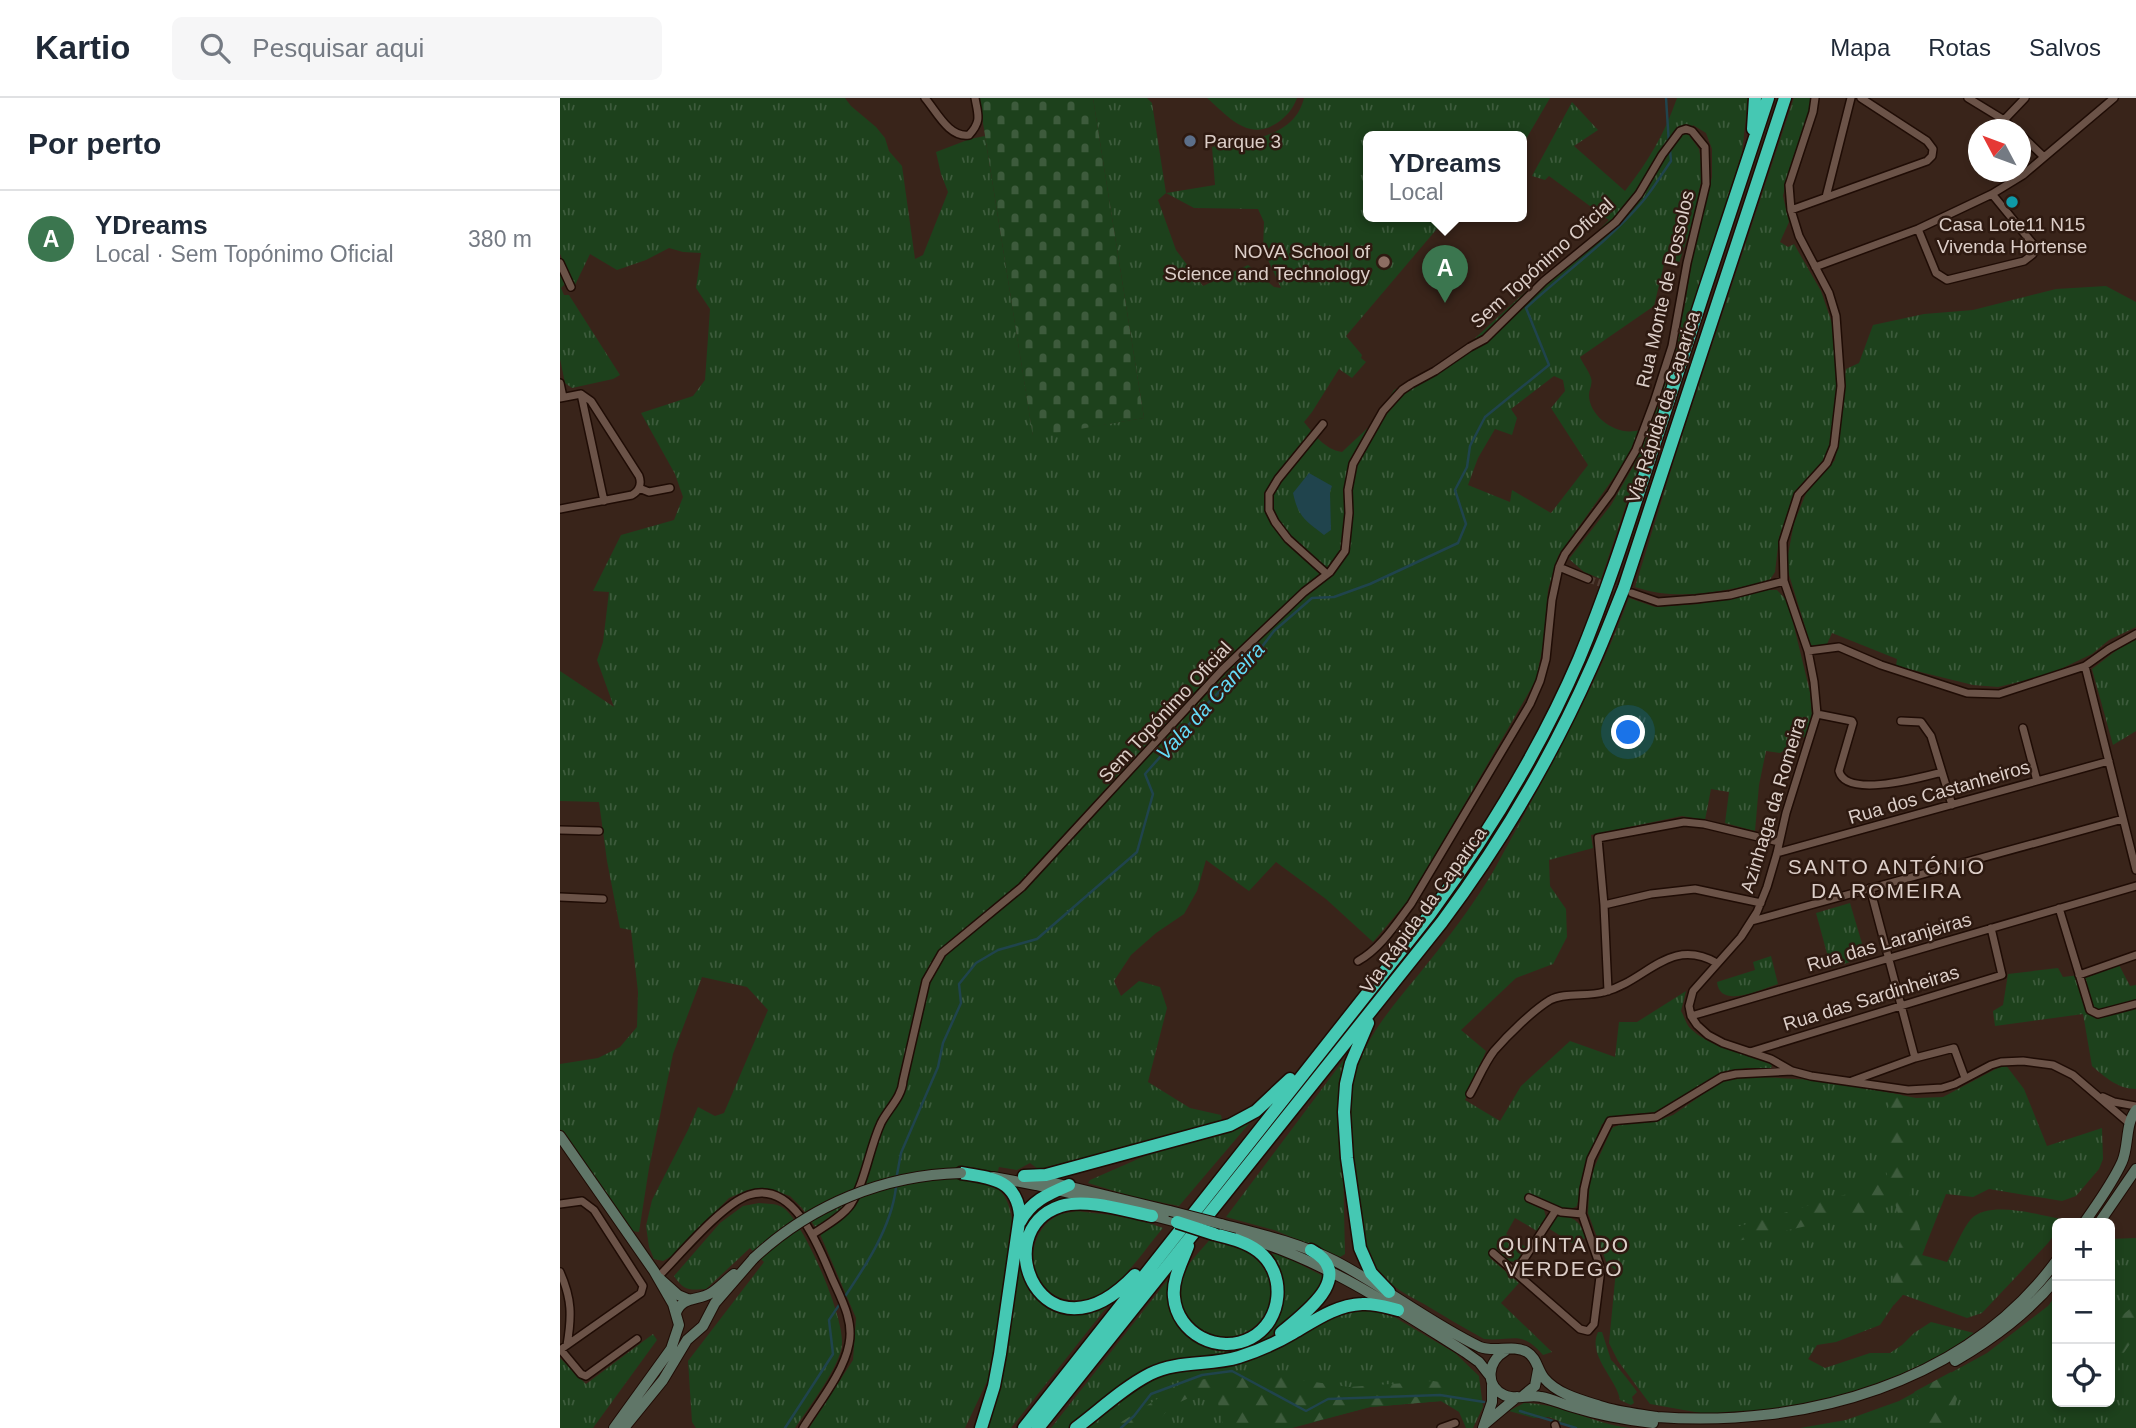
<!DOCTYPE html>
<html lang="pt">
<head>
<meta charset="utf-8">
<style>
	body { margin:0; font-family:Helvetica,sans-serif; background:#f6f6f7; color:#1f2937 }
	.controls { position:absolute; right:21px; bottom:21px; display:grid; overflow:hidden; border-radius:10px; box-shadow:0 4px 10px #0003 }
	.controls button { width:63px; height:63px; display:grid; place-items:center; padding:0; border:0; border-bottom:2px solid #e0e1e3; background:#fff; color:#1f2937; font:35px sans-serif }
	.compass { position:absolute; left:1408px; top:21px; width:63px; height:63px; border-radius:50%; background:#fff; box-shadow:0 4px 10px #0003; rotate:311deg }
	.you { position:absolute; left:1069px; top:635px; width:24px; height:24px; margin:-18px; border:5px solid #fff; border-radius:50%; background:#1a73e8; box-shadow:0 0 0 10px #1a73e833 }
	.badge { display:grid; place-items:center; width:46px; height:46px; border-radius:50%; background:#3b764f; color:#fff; font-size:23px; font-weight:700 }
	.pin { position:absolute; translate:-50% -58px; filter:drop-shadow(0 2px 4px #0008) }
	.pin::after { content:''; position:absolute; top:37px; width:24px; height:21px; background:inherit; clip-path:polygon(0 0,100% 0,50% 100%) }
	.popup { position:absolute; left:803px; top:33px; width:164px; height:91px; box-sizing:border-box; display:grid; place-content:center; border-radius:10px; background:#fff; filter:drop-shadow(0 2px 5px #0005); font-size:23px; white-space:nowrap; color:#747a83 }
	.popup b { font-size:26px; color:#1f2937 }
	.popup::after { content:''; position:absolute; left:50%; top:100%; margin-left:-14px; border:14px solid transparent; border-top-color:#fff }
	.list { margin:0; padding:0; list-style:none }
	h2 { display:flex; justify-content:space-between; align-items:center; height:91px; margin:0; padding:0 28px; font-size:30px }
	h2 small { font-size:23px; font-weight:400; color:#747a83 }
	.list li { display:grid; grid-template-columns:46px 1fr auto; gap:21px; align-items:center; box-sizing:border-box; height:98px; padding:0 28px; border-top:2px solid #e0e1e3 }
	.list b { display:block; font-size:26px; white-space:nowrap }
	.list p { margin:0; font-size:23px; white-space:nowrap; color:#747a83 }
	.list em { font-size:23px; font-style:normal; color:#747a83 }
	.icon { flex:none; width:38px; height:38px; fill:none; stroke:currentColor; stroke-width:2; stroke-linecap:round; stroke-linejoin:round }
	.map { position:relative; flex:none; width:1576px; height:1330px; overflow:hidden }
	header { display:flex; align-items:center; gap:42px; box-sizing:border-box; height:98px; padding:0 35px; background:#fff; border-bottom:2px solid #e0e1e3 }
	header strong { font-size:33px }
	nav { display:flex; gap:38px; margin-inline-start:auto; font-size:24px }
	.search { width:490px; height:63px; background:#f6f6f7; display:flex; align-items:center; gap:18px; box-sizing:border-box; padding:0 24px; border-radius:10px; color:#747a83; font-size:26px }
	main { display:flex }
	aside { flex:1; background:#fff }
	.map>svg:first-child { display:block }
	.grass { fill:url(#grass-tufts); fill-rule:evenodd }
	.forest { fill:url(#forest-firs) }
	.cemetery { fill:url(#cemetery-stones) }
	.water { fill:#20444d }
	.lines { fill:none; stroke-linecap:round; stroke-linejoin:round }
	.stream { stroke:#20444d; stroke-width:2.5 }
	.street-tunnel { stroke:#513e34; stroke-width:7; stroke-dasharray:7 3.5; stroke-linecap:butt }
	.street-casing { stroke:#1f0c05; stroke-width:10 }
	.secondary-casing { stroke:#1f0c05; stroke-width:12 }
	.highway-casing { stroke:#1f0c05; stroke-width:15 }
	.street { stroke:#6b5348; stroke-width:7 }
	.secondary { stroke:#607668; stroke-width:10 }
	.highway { stroke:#45c8b3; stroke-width:12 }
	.secondary-bridge-casing { stroke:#1f0c05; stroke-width:12; stroke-linecap:butt }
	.highway-bridge-casing { stroke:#1f0c05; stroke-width:15; stroke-linecap:butt }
	.secondary-bridge { stroke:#607668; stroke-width:10 }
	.highway-bridge { stroke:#45c8b3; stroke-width:12 }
	.service-dot { fill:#5c6f8a; stroke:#2e1a11; stroke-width:2.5 }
	.culture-dot { fill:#0f9aa8; stroke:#2e1a11; stroke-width:2.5 }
	.education-dot { fill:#8d6e63; stroke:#2e1a11; stroke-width:2.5 }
	.labels { text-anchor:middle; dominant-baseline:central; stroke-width:5; stroke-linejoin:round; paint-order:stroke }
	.poi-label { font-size:19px; fill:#dccec8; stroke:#2e1a11; text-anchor:start }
	.street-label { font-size:19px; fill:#dccec8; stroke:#2e1a11 }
	.water-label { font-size:21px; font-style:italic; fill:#64dbf7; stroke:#2e1a11 }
	.neighbourhood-label { font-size:21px; letter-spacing:2px; fill:#dccec8; stroke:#2e1a11 }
</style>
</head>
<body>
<header>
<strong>Kartio</strong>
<div class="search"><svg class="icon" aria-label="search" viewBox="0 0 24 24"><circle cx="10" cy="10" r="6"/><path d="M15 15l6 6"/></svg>Pesquisar aqui</div>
<nav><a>Mapa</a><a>Rotas</a><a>Salvos</a></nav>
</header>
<main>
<aside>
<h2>Por perto<small></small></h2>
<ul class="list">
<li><span class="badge">A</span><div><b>YDreams</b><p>Local · Sem Topónimo Oficial</p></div><em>380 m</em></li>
</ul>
</aside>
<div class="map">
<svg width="1576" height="1330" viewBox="0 0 1576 1330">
	<defs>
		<pattern id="grass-tufts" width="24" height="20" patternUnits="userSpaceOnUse" patternTransform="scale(1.75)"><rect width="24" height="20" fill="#1d411c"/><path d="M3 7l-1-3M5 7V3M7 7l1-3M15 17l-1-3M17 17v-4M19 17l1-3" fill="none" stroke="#3d5b3c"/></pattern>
		<pattern id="forest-firs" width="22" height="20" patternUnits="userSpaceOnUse" patternTransform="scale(1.75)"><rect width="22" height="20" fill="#1d411c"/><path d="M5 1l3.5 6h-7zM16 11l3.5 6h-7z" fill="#3d5b3c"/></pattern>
		<pattern id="cemetery-stones" width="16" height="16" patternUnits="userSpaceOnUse" patternTransform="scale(1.75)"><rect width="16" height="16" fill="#1d411c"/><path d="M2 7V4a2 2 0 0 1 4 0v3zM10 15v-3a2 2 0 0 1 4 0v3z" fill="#3d5b3c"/></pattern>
	</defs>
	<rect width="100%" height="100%" fill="#39241a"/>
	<path class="grass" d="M0,0h285l6,8 25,21 9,11 4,13 13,15 13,93 8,-4 25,-63 -7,-18 -5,-22 34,-13 15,-3 48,300 111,-18 -51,-320h54l5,5 14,90 49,-8 -3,-38c34,-7 82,-8 92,-49h246l-28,48v-9h-154v80h79l-101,119 16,19 -1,3 5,4 -14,16 -13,-9 -27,43 -8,10c11,13 20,27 38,30l31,-29 21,-33 41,-21 37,-28 49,-45 68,-56 20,-20 -60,-44 -4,4 -13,-4 40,-74 26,28 -24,16 51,45c23,-29 40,-58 52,-93h71l-6,55 -63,194 -78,232 -17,-7 -15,-13 42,-54 23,-40 21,-58 29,-97 10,-62 18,-71v-28l-6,-16 -13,-8 -4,10 10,14 4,23 -10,49 -14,42 -14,-3 -11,46 -74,51c3,7 9,14 11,21 2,6 -2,11 -2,17 0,22 29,42 50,35l-12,29 -69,97 -10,34 -5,56 -7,34 -125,217 -38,45 -47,-43 -50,-37 -27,29 -43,-31 -9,31 -13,23 -28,19 -25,22 -17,26 7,15 18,-15 21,6 7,21 -19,74 42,26 31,7 2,9 -185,45 -8,-6 -13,7 -18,-3 -5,19c14,9 16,23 19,38l-21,147 -27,57h-156l44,-68 3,-42 -36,-84 -18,-26 -12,-12 -25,-8 -17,2 -19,8 -57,58 -9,5 -9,-2 -5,-12 -3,-21 6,-26 36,-70 10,-23 17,9 9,-3 44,-103 -21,-23 -45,-10 -29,77 -24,114 -10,64 -7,-1 -52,-70 -20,-32v-65l38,-6 22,-11 17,-20 1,-35 -7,-62 -11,-2 -13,-67 -8,-59 -39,-1v-130l54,36 -17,-47 6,-18 6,-50 -16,-1 28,-56 53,-15 9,-23 -8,-23 -34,-61 52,-17 12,-16 5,-71 -14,-21 5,-35 -18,-1 -14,-4 -23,12 -29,10 -27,-16 -15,31 -15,-31zM606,95l28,15 64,1 6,13 -1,27 18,39 -7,-1 -26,-22 -45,21 -27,-36 -18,-50zM994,278l9,4 2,11 -14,17 37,57 -37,48 -39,-23 -2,12 -42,-17 10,-27 17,-29 17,6 5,-17 -6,-9z
		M647,0h90c-4,11 -11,19 -20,25 -29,19 -49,-7 -70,-25z
		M1234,0h18l-2,16 -21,56 -6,26 6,26 -9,20 8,5 6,-3 27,47 13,38 3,61 -7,57 -8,17 -21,21 -11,20 -11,33 -4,34 -6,9c-45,10 -89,21 -134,6l41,-133z
		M0,176l5,10 -4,4 3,7h5l51,80 -7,4 -41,9 -7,-5 -5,-24z
		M1546,188l30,16v325l-27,13 -17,14 -44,21 -50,12 -25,-2 -77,-19 1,-7 -65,-26 -5,11 -16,2 -25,-81 8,-42 13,-32 28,-31 11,-91 13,-6 14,-38 51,-11 49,-4 83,-21z
		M1202,492h15l11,12 22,90 2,24 -5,19 -27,18 -14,-2 -7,34 -4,46 -30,-8 4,-31 -18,-3 -6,31 -23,-4 -91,19 2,13 -44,12 1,26 16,23 1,28 -14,27 -37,14 -55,52 25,21 -21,49 35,21 21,-35 49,-45 45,16 4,-35h18l49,-31 -5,20c3,5 5,12 8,16 18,20 59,27 83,37l-1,6 -24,-2 -26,5 -62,39 -37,3 -20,9 -17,44 -8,38c-13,8 -33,-5 -47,-11l-4,7 18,8 2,7 -9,14 -22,-13 -9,16 20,13 -10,15 -7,-1 -14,-11 -5,8 29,25 -18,20 51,49 -9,3c-22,-26 -31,-13 -59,-16 -20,-11 -40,-23 -60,-35 -15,-8 -32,-17 -44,-30 -23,-25 -30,-125 -30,-160 1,-22 5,-47 16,-67 14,-27 34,-50 53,-73 27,-33 53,-67 75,-104 48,-89 100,-177 135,-272l26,9 43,-3z
		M1576,540v93l-23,14 -21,-76 34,-26z
		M1290,805l16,54 -35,11 -15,-55z
		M1211,858l7,28c-17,5 -58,26 -61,-2l38,-12 -2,-8z
		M1557,863l13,25 6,-1v104c-18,0 -31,-12 -44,-23l-9,-52 -88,12 -2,-15 10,-6 5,-31 50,-6 5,9 16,-2z
		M785,960l-2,16v91l2,89 -5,3 -66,-27 -48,-13z
		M1445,966l19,25 23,57 55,-18 1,31 -4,10 -23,27 -14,5 -73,-12 -16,8 -27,-3 -24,61 25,7c7,-12 16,-34 24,-43 19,-19 67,-4 90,0l2,4h-6v8l-9,12 -66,70 -15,5 -66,-24 -21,31 -44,17 -19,3 -9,14 17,9 45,-15h20l12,-8 12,-12 17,-11 43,11 -40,29 -66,31 -145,24 -73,-13 -32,-43 -9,-18 7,-73 -9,-6 -19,-51 2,-36 22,-49 11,-5 30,-1 20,-7 49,-34 20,-5 73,4 36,5 65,13 27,-1z
		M693,1021l-74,87 -45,-9 -46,-14 2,-3 64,-28z
		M199,1105c9,1 19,0 26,6 21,19 58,105 57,134 0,21 -34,66 -47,85h-99l-4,-6 -4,-61 76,-99 -14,-14 -44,41c-17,1 -22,2 -32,-13l46,-53 23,-17z
		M516,1113c29,3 59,6 87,17 -19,22 -37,52 -63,67 -4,3 -10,3 -15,4 -50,11 -71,-56 -30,-82 6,-4 14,-4 21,-6z
		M998,1118c17,0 23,7 28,22l-14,5 -24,-15z
		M651,1140c14,4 28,8 40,17 31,22 25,67 -12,80 -31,11 -68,-21 -59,-54 5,-16 21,-30 31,-43z
		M1576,1140v190h-336l46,-8 53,-19 88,-48 61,-47 9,-12v108h53v-163z
		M460,1153l25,52h65l-99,125h-25z
		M708,1156h12l43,22v9l-52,51 -15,10 -129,35 -58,47h-18l119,-151c3,13 4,42 11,52 14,20 53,26 74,14 11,-6 22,-20 26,-33 5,-19 -6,-39 -13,-56z
		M802,1208l34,12 59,35 24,23 4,31 -10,21h-7l-7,-16 -18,-11 -71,6 -78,21h-206l57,-43 31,-13 79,-14 33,-13 42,-25z
		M1038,1234h4l9,28c4,3 24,28 26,32l-5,5 2,6 -3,2 -11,-5c-3,-21 -33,-44 -22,-68z
		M93,1236l4,6 -64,88h-33v-70l26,26z
		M964,1305c36,0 70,21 106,25h-54l-27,-11 -15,1 -25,-7z"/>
	<path class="forest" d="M1331,995l11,2 8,99 15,53 -3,8 5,12 -11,5 -7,16 -15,17 -4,-10 12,-67 -9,-32 -27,17 -133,29 -3,-13 117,-35 40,-19c-8,-27 -1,-55 4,-82z
		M1576,1206v31l-15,22 -6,26 -5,2v-60z
		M1391,1274l7,24 -11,32h-32l10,-22 -11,-14z
		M668,1277h39l82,12 84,-6 20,3 -11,17 -72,6 -80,21h-66l-9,-37c-26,6 -47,11 -60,37h-43l70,-45z"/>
	<path class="cemetery" d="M419,0h114l51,320 -111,19z"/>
	<path class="water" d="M749,375l23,13 -2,6 1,38 -7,5c-18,-14 -26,-18 -31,-42z"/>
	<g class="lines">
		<path class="stream" d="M1106,0l3,46
			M336,1082l5,-27 37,-86 5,-24 18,-40 -2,-19 17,-21 22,-13 39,-11 100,-87 16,-58 -8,-20 61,-69 48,-48 20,-26 38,-33 22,-1 36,-13 88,-41 8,-19 -11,-34 12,-23 3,-21 15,-29 64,-52 -23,-57c39,-36 83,-67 117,-107 10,-12 19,-27 28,-40l-1,-11
			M960,1313l56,17
			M225,1330l48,-74 -4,-34c26,-39 62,-86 67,-133
			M561,1330l13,-12 17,-22 51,-19 30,-4 74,40 22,-12 112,-4 44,7"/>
		<path class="street-tunnel" d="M1028,481l36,12"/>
		<defs>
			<path id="street" d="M365,0c12,14 24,40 44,37 13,-14 9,-20 6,-37
				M1255,0l-2,14 -24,73 2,25 8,26 30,57 7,23 5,70 -7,60 -7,17 -29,32 -15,47 1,39 24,70 6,31 3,32 -31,99 -9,40 -10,34 -10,25 -16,25 -48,54 -4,15 2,10 6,9 11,10 15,8 48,16 21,12 19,5 97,14 34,-2 13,-4 36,-19 10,-3 22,-1 30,4 20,10 56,48
				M1408,0l36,22 10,10
				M1444,22l21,-22
				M1461,37l23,22
				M1266,99l25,-99
				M1231,112l136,-49 5,-5 1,-7 -6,-8 -66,-43
				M1358,131l18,44 11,7 77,-19 9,-7v-10l-41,-50
				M0,165l11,24
				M1255,169l103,-38 74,-35 31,-19 91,-77
				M0,285l3,14
				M21,296l23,107
				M0,300l21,-4 10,7 48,75c3,8 0,15 -7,19l-72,14
				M763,326l-45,55 -9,15v16l6,12 13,17 39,35
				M79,390l10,4 21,-4
				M1072,495l26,9 38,-3 34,-4 54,-14
				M1248,553l31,-4 42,18 86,28 32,1 86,-28 24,-17 27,-15
				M1525,568l51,204
				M1257,616l35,7 1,2 -14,48c7,28 83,6 103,1
				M1341,623l20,1 10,14 21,69
				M1463,630l14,53
				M0,732l39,1
				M1217,755l332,-92
				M1310,790l45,170
				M0,799l43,2
				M1044,807l47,-11 44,-5 66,14
				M1499,810l31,102 8,4 38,-10
				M1192,823l371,-102
				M798,863c22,-12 38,-37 53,-57l119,-200 10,-23 6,-22 6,-59 7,-33
				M1519,877l57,-20
				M1048,893l-4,-86 -6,-67 86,-16 20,2 75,18
				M1131,918l445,-130
				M1190,954l252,-77 -11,-47
				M1292,983l63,-23 39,-10 11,30
				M910,996c8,-14 14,-30 24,-43 14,-16 38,-40 56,-51 15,-8 37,-3 54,-8 43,-11 65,-56 113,-29
				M1543,999l11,5 22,4
				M969,1100l32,14 21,2
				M0,1106l22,-3 12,9 49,76 -2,7 -81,57
				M253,1136c12,-8 30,-18 38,-30 15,-24 18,-55 30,-81 7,-14 21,-26 22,-42l23,-100 16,-28 80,-66 200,-217 82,-78 26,-20 15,-21 4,-38 -1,-23 5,-26 30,-53 19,-21 9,-6 24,-13 35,-24 15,-8 59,-58 72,-59 23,-28 23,-39 18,-24 6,-2 6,2 13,16 1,37 -19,79 -15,83 -18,56 -18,48 -25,43 -46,61 -6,13 29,12
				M933,1155l87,76 8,2 6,-7 7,-55 -19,-55 2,-25 7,-30 19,-38 46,-4 66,-40 14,-3 56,-3
				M0,1174c12,27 12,44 7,73
				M955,1175l41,-63
				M98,1179c22,-22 64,-73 91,-82 45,-15 70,52 83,83 9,20 22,43 17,66 -5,28 -31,60 -46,84
				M1,1252l20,24 5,2 51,-37
				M995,1327l1,3
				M881,1330l14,-5"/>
			<path id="secondary" d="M0,1038l94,135 19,33 6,21 -8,24 -57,79
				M433,1079l43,8 62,15
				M478,1081l132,32
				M586,1116l31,8
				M1524,1125c13,-19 28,-39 38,-61 7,-16 3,-38 14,-52
				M1539,1125l37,-54
				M661,1126c39,10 78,19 114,37 50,26 95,62 145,86 15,6 33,-3 47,5 10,6 10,17 17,26 13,16 37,22 56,28 18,6 39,8 57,11 148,11 310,-34 400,-157
				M680,1138c83,23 152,70 225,116l14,10 11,14
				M99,1180l19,17 12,5
				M116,1215c6,-17 22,-12 35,-20 8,-5 15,-13 23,-19
				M945,1253c-17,10 -21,34 -1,44 11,6 25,-1 37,2 11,2 21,7 32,10 26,8 53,13 80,16
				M1395,1263c39,-23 73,-48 102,-83
				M964,1297l11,-9 3,-16
				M926,1325l31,-26
				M64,1330l39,-48 24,-40 16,-14 12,-23 39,-45
				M923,1330l9,-26v-17"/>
			<path id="highway" d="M1193,31l2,-31
				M808,925l-17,40 -5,21 -2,28 3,46 13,90 11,25 18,19
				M401,1075c30,5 55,6 59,42l-20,139 -6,32 -13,42
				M464,1078l22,-1 184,-50 26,-14 34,-32
				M460,1124c11,-21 28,-28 49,-37
				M628,1148c-6,16 -16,34 -14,51 3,37 45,58 77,41 32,-17 36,-65 7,-87 -13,-10 -29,-13 -44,-17
				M575,1177c-91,96 -151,-44 -74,-69 26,-8 65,5 91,10
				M721,1235c22,-19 77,-57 30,-83
				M464,1330l406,-514c58,-80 110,-164 149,-255 32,-77 56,-156 82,-235 35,-109 71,-217 107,-326
				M478,1330l404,-506c59,-79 109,-164 149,-254 12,-26 22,-53 33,-80l161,-490
				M516,1330c24,-18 47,-40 74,-54 28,-14 60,-8 89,-17 19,-6 37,-14 54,-24 21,-12 43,-28 69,-29 13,-1 24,3 36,6"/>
		</defs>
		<use href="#street" class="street-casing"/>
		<use href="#secondary" class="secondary-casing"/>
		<use href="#highway" class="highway-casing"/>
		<use href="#street" class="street"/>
		<use href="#secondary" class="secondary"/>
		<use href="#highway" class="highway"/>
		<defs>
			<path id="secondary-bridge" d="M610,1113l51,13
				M194,1160c57,-53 129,-83 207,-85"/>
			<path id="highway-bridge" d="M617,1124l37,12"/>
		</defs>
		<use href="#secondary-bridge" class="secondary-bridge-casing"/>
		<use href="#highway-bridge" class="highway-bridge-casing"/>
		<use href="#secondary-bridge" class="secondary-bridge"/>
		<use href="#highway-bridge" class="highway-bridge"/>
	</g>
	<circle class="service-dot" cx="630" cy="43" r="7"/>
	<circle class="culture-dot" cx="1452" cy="104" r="7"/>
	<circle class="education-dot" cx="824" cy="164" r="7"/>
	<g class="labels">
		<g class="poi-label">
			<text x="644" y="43">Parque 3</text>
			<text x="1452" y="126" text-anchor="middle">Casa Lote11 N15<tspan x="1452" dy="22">Vivenda Hortense</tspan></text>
			<text x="810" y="153" text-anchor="end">NOVA School of<tspan x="810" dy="22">Science and Technology</tspan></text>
		</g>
		<g class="street-label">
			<text transform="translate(982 165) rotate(-42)">Sem Topónimo Oficial</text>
			<text transform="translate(1105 191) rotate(-77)">Rua Monte de Possolos</text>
			<text transform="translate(1103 309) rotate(-72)">Via Rápida da Caparica</text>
			<text transform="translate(605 614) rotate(-47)">Sem Topónimo Oficial</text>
			<text transform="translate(1379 694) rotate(-16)">Rua dos Castanheiros</text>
			<text transform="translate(1213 707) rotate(-73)">Azinhaga da Romeira</text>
			<text transform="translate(863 812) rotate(-54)">Via Rápida da Caparica</text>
			<text transform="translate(1329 844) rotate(-16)">Rua das Laranjeiras</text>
			<text transform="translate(1311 900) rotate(-17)">Rua das Sardinheiras</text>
		</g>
		<g class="water-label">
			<text transform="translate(650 603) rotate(-48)">Vala da Caneira</text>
		</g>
		<g class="neighbourhood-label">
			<text x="1327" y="768">SANTO ANTÓNIO<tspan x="1327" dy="24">DA ROMEIRA</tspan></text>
			<text x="1004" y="1146">QUINTA DO<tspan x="1004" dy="24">VERDEGO</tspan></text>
		</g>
	</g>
</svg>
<div class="controls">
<button>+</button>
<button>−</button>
<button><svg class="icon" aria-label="locate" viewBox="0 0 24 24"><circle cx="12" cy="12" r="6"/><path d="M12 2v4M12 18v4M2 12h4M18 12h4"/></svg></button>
</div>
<svg class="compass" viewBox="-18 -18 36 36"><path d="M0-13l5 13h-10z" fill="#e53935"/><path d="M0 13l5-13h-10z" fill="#747a83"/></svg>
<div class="you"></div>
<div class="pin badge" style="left:885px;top:205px">A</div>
<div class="popup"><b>YDreams</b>Local</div>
</div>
</main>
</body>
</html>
